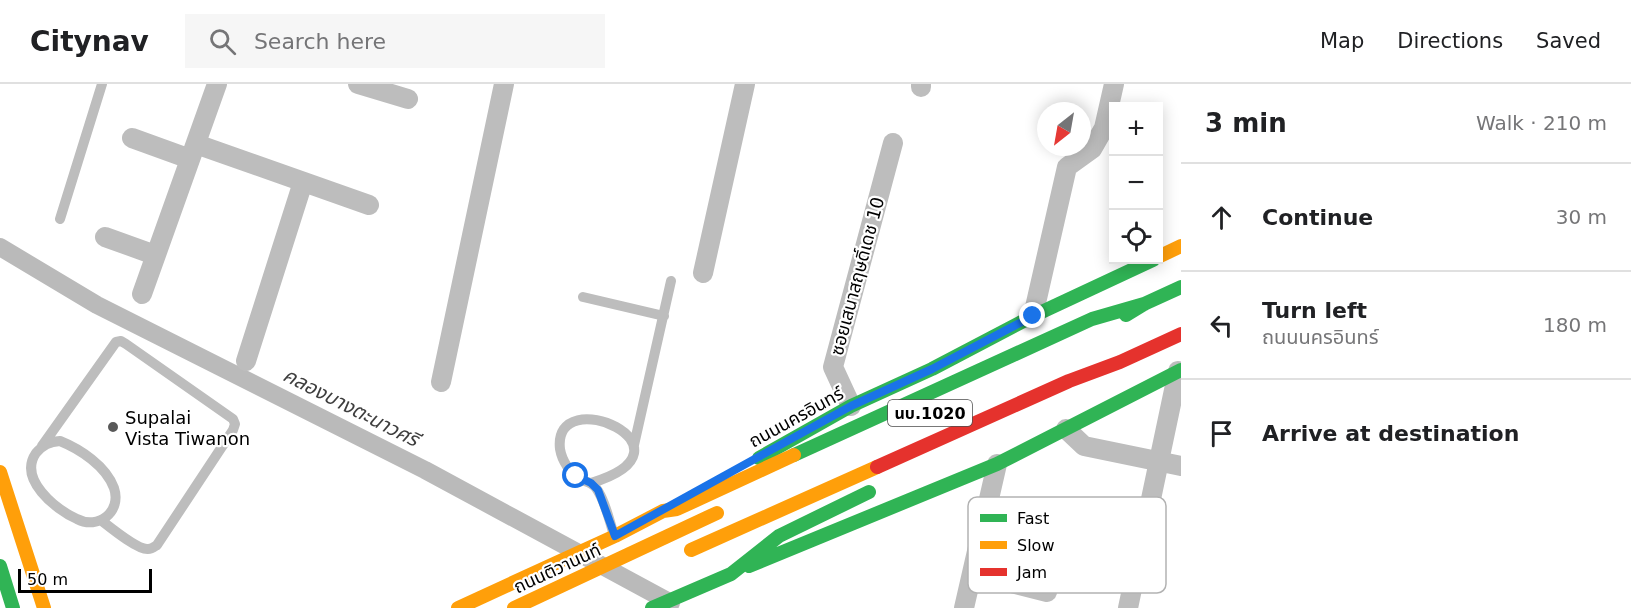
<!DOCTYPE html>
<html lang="en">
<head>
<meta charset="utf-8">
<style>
	body { margin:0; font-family:"DejaVu Sans","Noto Sans Thai",sans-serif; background:#f6f6f6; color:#202124 }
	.controls { position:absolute; right:18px; top:18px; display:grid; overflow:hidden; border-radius:0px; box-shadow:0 3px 15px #0003 }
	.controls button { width:54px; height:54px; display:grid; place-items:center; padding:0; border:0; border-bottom:2px solid #e0e0e0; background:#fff; color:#202124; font:30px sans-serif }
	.compass { position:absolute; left:1037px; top:18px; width:54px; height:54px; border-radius:50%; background:#fff; box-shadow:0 3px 15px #0003; rotate:211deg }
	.scale { position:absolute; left:18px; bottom:15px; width:134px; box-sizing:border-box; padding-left:6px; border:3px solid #000; border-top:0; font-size:16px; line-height:21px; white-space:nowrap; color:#000; -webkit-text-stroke:4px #fff; paint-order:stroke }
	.stop { position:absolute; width:18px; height:18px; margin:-14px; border:4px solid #1a73e8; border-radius:50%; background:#fff }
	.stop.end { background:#1a73e8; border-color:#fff; box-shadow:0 2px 6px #0008 }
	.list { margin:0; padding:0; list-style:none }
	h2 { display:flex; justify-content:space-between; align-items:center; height:78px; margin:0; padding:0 24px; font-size:26px }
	h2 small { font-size:20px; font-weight:400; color:#757577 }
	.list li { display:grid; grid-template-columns:39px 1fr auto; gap:18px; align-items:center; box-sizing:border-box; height:108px; padding:0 24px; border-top:2px solid #e0e0e0 }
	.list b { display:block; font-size:22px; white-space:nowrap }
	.list p { margin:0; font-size:20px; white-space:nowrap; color:#757577 }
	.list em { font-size:20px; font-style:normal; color:#757577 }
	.icon { flex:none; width:33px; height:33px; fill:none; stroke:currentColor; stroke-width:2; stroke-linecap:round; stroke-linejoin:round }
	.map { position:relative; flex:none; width:1181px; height:524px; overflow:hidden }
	header { display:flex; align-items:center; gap:36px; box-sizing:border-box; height:84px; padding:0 30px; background:#fff; border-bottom:2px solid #e0e0e0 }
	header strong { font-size:28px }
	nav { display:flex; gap:33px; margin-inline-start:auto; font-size:21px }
	.search { width:420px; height:54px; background:#f6f6f6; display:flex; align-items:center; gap:15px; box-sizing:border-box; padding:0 21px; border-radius:0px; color:#757577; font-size:22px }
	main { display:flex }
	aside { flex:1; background:#fff }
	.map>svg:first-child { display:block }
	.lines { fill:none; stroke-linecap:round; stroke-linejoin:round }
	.canal { stroke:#bababa; stroke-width:18 }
	.lane { stroke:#bdbdbd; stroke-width:10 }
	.street { stroke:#bdbdbd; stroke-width:20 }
	.fast { stroke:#30b455; stroke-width:14 }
	.slow { stroke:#ff9f0a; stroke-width:14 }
	.jam { stroke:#e5322d; stroke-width:14 }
	.route { stroke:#1a73e8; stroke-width:8 }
	.poi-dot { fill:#595959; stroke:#fff; stroke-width:2 }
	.labels { text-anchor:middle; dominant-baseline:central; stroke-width:4.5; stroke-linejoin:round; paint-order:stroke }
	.shield { fill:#fff; stroke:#4c4c4c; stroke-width:1.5 }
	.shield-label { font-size:16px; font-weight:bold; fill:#000 }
	.street-label { font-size:18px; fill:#000; stroke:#fff }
	.poi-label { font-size:18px; fill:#000; stroke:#fff; text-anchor:start }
	.water-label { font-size:20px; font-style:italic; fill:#3e3e3e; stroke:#fff }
	.key { fill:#fff; stroke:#b2b2b2; stroke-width:1.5 }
	.key-label { font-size:16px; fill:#000 }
</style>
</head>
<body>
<header>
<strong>Citynav</strong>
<div class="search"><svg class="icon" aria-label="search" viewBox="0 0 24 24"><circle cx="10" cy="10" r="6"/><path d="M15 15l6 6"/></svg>Search here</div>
<nav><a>Map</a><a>Directions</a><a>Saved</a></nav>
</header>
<main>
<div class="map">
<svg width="1181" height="524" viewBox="0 0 1181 524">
	<rect width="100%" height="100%" fill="#fff"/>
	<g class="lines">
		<path class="canal" d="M0,163l97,58 328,165 246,133"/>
		<path class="lane" d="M60,135l42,-135
			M583,213l81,19
			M60,357c20,8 46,25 54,47 8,24 -16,42 -37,31 -22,-10 -59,-40 -41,-66 7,-8 13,-11 24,-12z
			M634,361l37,-164
			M42,362l74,-104 5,-1 5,3 107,75 2,5 -2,6 -76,115c-3,2 -5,4 -9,4 -10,1 -37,-21 -46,-28
			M591,399c116,-35 -39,-103 -31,-34 2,12 10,24 20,30 6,3 12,3 16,9 9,12 13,32 18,47"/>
		<path class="street" d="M358,0l50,15
			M921,3v-3
			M132,54l58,21
			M196,60l173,61
			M105,153l50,18
			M703,189l42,-189
			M142,210l75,-210
			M1033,232l34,-149 25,-18 12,-21 10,-44
			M246,277l57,-179
			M441,298l63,-298
			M851,322l-18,-39 60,-224
			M1066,345l18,17 97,20
			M972,489l75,19
			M964,524l33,-144
			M1128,524l50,-237"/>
		<path class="fast" d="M1126,231l18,-11 37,-17
			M794,371l298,-136 52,-15
			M759,374l92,-52 81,-37 101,-53 120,-56
			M0,482l13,42
			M749,482l248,-102 184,-94
			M652,524l79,-34 48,-38 90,-44"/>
		<path class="slow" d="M1158,173l23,-11
			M0,388l44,136
			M691,466l186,-83
			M458,524l157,-72 48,-25 14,-2 117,-54
			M514,524l203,-95"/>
		<path class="jam" d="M877,383l192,-86 51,-19 61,-28"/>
	</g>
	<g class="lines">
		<path class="route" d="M576,392l15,7 7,7 17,46 236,-130 81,-37 101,-53"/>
	</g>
	<circle class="poi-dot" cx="113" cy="343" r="6"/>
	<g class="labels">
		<rect class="shield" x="888" y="316" width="84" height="26" rx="4.5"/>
		<g class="shield-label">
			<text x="930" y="329">นบ.1020</text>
		</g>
		<g class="street-label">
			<text transform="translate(857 192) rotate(-75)">ซอยเสนาสฤษดิ์เดช 10</text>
			<text transform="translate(796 333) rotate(-29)">ถนนนครอินทร์</text>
			<text transform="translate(557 484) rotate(-25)">ถนนติวานนท์</text>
		</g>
		<g class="poi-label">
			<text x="125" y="333">Supalai<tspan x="125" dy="21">Vista Tiwanon</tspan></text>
		</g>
		<g class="water-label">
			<text transform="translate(351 323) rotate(27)">คลองบางตะนาวศรี</text>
		</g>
	</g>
	<rect x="968" y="413" width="198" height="96" rx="9" class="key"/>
	<rect x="980" y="430" width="27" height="8" fill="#30b455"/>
	<rect x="980" y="457" width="27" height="8" fill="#ff9f0a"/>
	<rect x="980" y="484" width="27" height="8" fill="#e5322d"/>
	<g class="key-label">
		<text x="1017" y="440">Fast</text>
		<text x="1017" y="467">Slow</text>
		<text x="1017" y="494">Jam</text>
	</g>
</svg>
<div class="controls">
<button>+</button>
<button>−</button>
<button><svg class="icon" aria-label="locate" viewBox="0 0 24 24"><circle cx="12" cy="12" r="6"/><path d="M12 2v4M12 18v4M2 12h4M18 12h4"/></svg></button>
</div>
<svg class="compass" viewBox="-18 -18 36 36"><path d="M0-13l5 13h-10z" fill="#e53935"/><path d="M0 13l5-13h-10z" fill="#757577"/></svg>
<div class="scale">50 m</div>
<div class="stop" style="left:576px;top:392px"></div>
<div class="stop end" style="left:1033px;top:232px"></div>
</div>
<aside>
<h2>3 min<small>Walk · 210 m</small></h2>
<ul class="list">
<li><svg class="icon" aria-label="ahead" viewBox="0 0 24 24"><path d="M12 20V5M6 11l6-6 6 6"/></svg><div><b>Continue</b></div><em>30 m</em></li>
<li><svg class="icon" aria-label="left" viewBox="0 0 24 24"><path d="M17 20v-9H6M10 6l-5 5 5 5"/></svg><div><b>Turn left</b><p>ถนนนครอินทร์</p></div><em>180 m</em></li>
<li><svg class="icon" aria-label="arrive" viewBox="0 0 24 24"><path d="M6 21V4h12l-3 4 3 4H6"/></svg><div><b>Arrive at destination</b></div></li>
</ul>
</aside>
</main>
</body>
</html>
